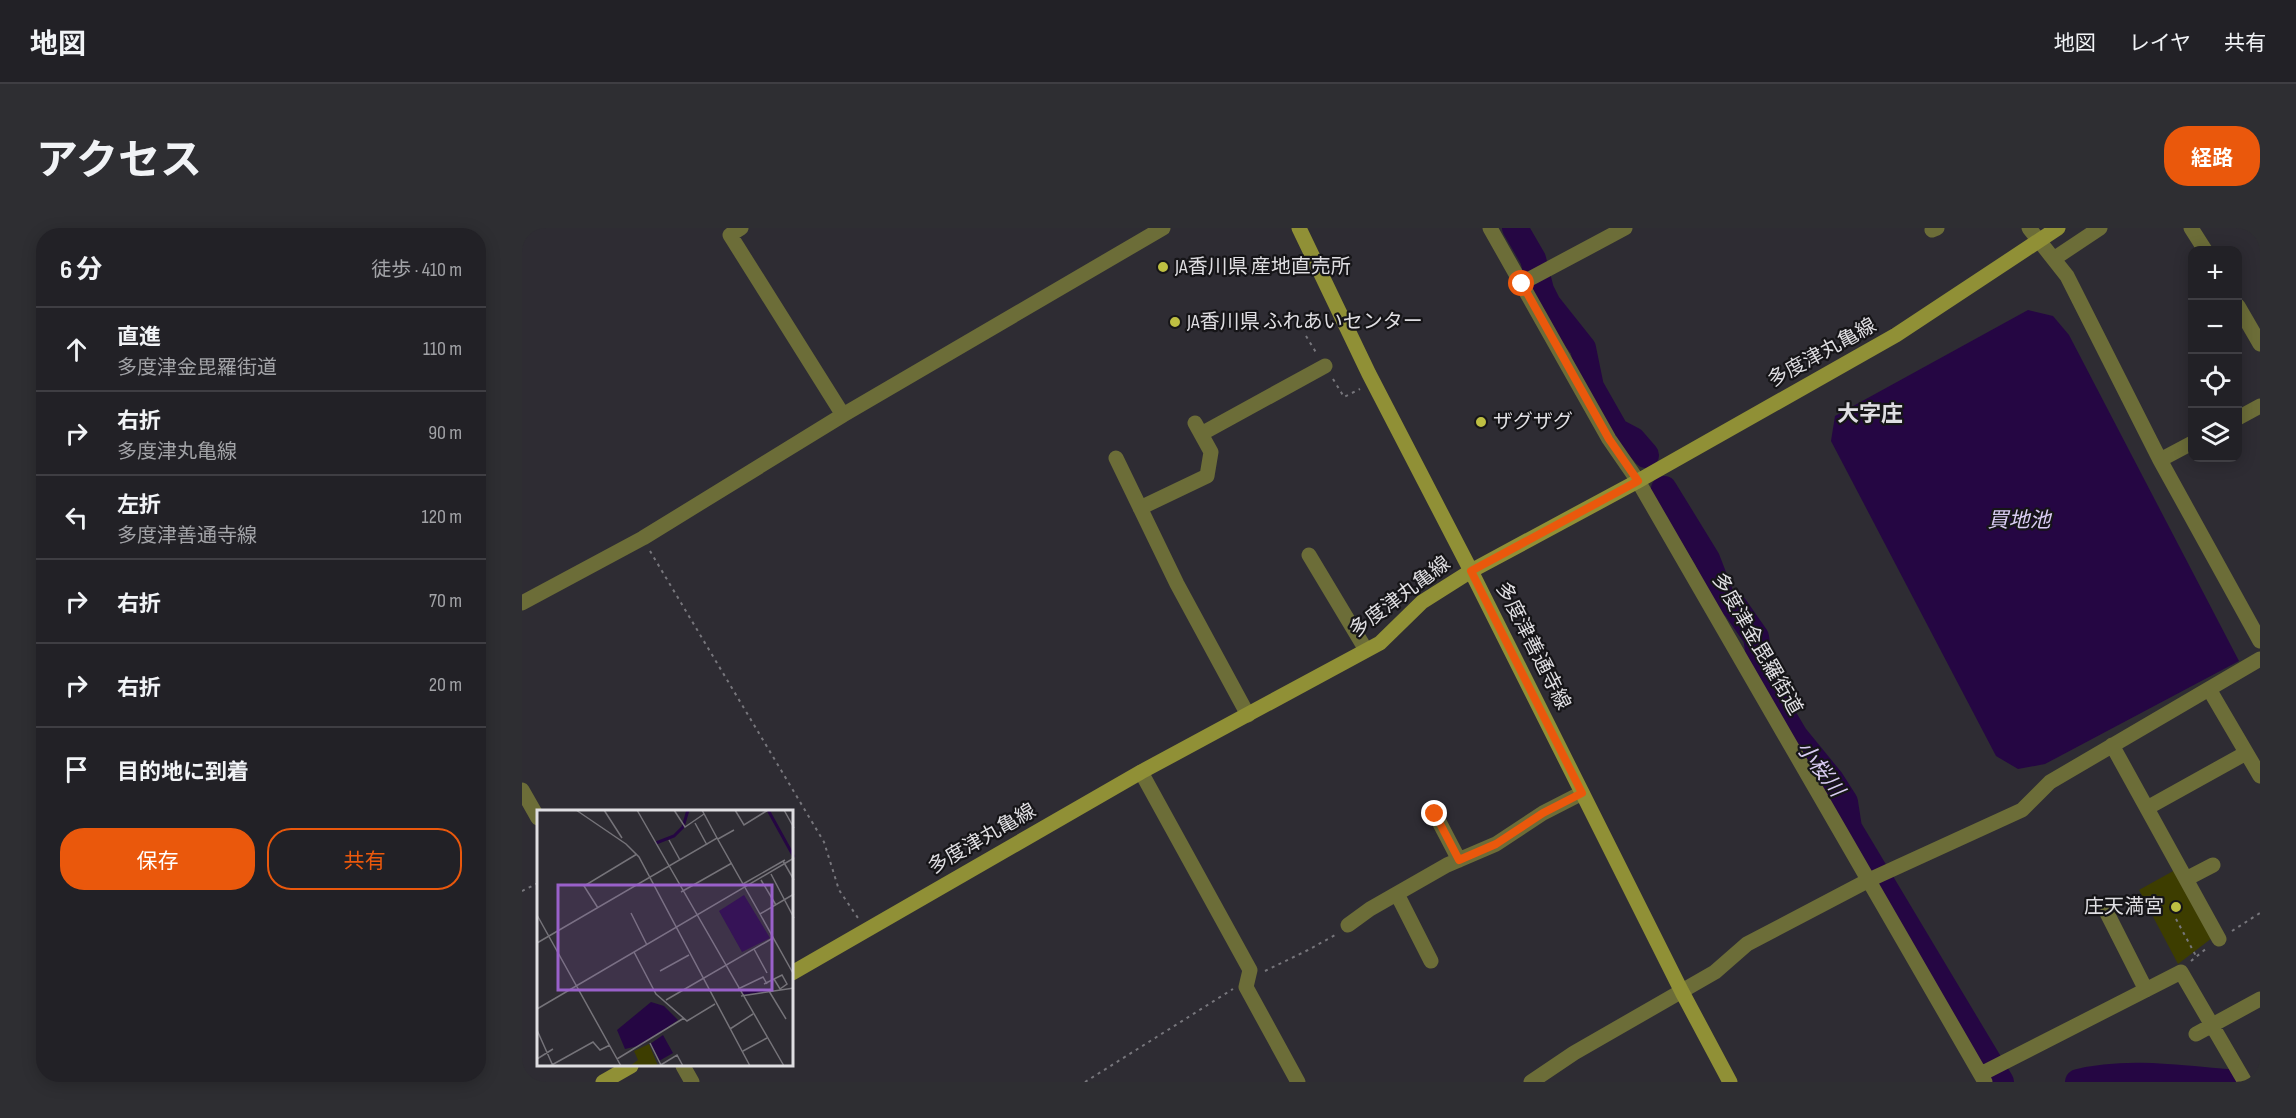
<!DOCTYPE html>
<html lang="ja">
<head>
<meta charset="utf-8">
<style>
	body { margin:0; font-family:"Sofia Sans Condensed","Noto Sans JP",sans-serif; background:#2e2e32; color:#f1f3f6 }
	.controls { position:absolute; right:18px; top:18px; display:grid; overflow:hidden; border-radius:12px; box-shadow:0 3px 15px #0003 }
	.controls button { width:54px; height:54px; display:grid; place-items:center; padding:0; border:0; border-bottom:2px solid #3f3e43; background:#222126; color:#f1f3f6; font:30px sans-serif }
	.stop { position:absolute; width:18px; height:18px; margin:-14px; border:4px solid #ea580c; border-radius:50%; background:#fff }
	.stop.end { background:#ea580c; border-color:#fff; box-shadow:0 2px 6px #0008 }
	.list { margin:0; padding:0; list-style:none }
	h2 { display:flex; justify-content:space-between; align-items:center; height:78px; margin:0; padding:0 24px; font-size:26px }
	h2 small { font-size:20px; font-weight:400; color:#a2a3a7 }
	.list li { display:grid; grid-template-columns:39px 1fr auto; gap:18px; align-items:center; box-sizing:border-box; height:84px; padding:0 24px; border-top:2px solid #3f3e43 }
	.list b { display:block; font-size:22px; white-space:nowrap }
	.list p { margin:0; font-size:20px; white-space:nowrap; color:#a2a3a7 }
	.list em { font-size:20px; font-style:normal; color:#a2a3a7 }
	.actions { display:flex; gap:12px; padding:18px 24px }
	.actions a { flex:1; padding:14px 0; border:2px solid #ea580c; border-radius:24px; text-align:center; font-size:21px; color:#ea580c }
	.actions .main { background:#ea580c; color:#fff }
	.icon { flex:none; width:33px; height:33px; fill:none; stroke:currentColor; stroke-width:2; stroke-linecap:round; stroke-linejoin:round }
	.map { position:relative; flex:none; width:1738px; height:854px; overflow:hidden; border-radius:24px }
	header { display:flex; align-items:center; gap:36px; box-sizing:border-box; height:84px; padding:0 30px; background:#222126; border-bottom:2px solid #3f3e43 }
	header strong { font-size:28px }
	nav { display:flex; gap:33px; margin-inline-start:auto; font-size:21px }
	.intro { display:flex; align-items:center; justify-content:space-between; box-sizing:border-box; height:144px; padding:0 36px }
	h1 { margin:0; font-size:42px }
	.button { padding:15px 27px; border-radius:24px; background:#ea580c; color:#fff; font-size:21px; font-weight:700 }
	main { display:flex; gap:36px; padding:0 36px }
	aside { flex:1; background:#222126; border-radius:24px; box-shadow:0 3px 15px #0003 }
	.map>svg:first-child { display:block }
	.green { fill:#3d3d00 }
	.water { fill:#250643 }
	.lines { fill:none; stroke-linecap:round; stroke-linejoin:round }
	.river { stroke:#250643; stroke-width:26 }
	.path { stroke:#77767c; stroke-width:2; stroke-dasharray:3 4.5; stroke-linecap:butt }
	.street { stroke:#6c6d38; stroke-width:15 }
	.secondary { stroke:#909036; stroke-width:15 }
	.route { stroke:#ea580c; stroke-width:8 }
	.poi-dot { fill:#bebf42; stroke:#161518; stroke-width:2 }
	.labels { text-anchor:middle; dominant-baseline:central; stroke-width:4.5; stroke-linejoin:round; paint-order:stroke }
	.poi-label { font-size:20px; fill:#dfdee2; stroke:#161518; text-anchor:start }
	.street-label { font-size:20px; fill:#dfdee2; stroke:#161518 }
	.water-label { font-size:21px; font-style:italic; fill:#d9ccf2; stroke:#161518 }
	.quarter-label { font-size:22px; font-weight:bold; fill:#dfdee2; stroke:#161518 }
	.inset-river { fill:none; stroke:#250643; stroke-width:3 }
	.inset-road { fill:none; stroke:#757379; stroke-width:1.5 }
	.view { fill:#9961ca; fill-opacity:0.15; stroke:#9961ca; stroke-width:3 }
	.inset-edge { fill:none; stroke:#dfdee2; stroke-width:3 }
</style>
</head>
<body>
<header>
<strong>地図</strong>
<nav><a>地図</a><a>レイヤ</a><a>共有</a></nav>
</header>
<div class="intro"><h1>アクセス</h1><a class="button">経路</a></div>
<main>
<aside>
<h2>6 分<small>徒歩 · 410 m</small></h2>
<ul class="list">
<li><svg class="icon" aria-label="ahead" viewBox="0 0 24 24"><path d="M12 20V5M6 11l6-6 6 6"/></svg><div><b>直進</b><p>多度津金毘羅街道</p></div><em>110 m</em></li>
<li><svg class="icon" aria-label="right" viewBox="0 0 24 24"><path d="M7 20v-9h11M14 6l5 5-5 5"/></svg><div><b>右折</b><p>多度津丸亀線</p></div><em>90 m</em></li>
<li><svg class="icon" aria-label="left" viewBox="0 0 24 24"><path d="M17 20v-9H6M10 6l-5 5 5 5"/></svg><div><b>左折</b><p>多度津善通寺線</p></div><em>120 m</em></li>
<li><svg class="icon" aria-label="right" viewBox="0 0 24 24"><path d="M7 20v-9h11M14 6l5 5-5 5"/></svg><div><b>右折</b></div><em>70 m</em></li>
<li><svg class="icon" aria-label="right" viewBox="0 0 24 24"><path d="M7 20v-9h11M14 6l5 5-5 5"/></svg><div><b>右折</b></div><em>20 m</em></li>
<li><svg class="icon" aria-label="arrive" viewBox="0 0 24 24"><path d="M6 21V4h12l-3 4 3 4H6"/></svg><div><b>目的地に到着</b></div></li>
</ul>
<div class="actions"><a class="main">保存</a><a>共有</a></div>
</aside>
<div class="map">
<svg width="1738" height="854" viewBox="0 0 1738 854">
	<rect width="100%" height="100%" fill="#2e2c33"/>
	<path class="green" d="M1653,642l37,68 -34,26 -39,-74z"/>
	<path class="water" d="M1506,82l25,6 16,19 170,326 -194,103 -27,5 -22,-13 -165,-315 4,-25z"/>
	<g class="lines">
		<path class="river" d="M993,0l18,31 8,31 7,14 35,44 8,39 25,44 17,9 13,15
			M1142,261l43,70 15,39 13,9 21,30 7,45 32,54 36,44 14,22 4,26 152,254
			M1556,854c48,-12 100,-4 149,0"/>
		<path class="path" d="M784,108l11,18
			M811,151l11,18 16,-8
			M128,323l174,291 15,48 19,28
			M0,663l16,-8
			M1654,691l20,37
			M1710,703l28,-18
			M1669,733l16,-13
			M743,743l43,-21 29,-16
			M563,854l148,-93"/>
		<path class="street" d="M219,0l-11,7 113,180
			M968,0l119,211 29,42 347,601
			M1507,0l38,48 93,184 32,-17
			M1669,0l14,22
			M1410,2l5,-2
			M1533,30l45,-30
			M1000,55l103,-55
			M1716,78l22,38
			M1716,190l22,-12
			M679,206l124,-68
			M594,230l61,126 71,131
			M1638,232l100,181
			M618,280l67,-32 4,-24 -16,-29
			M787,327l57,95
			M0,375l121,-65 200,-123 320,-187
			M1687,461l51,87
			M1590,517l107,194
			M619,544l109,198 -4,17 52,95
			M0,562l16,28
			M1625,580l99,-55
			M913,586l24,46
			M1664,651l27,-14
			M875,666l34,67
			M1585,685l39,77
			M826,697l22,-16 77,-44 49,-21 47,-31 39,-20
			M1674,806l64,-35
			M161,838l9,16
			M1459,846l200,-102 64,110
			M1009,854l43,-29 141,-81 32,-28 122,-64 153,-70 28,-28 210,-123"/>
		<path class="secondary" d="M777,0l70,146 102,197 211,421 48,90
			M270,745l349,-201 239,-129 42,-41 49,-31 167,-90 258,-146 162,-107
			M81,854l28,-16"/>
	</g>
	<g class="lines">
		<path class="route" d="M913,586l24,46 37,-16 47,-31 39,-20 -111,-222 167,-90 -29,-42 -87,-155"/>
	</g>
	<g class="poi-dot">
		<circle cx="641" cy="39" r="6"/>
		<circle cx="653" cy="94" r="6"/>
		<circle cx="959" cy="194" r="6"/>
		<circle cx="1654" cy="679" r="6"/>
	</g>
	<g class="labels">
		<g class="poi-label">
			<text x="653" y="39">JA香川県 産地直売所</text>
			<text x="665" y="94">JA香川県 ふれあいセンター</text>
			<text x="971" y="194">ザグザグ</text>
			<text x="1642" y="679" text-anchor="end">庄天満宮</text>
		</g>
		<g class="street-label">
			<text transform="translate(1300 125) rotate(-29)">多度津丸亀線</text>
			<text transform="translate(878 369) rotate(-37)">多度津丸亀線</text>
			<text transform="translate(1235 416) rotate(60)">多度津金毘羅街道</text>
			<text transform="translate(1011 418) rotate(63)">多度津善通寺線</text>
			<text transform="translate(460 611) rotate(-30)">多度津丸亀線</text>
		</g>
		<g class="water-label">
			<text x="1497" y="292">買地池</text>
			<text transform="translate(1298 541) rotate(53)">小桜川</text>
		</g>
		<g class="quarter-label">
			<text x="1348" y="186">大字庄</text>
		</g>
	</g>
	<g transform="translate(15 582)">
		<rect width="256" height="256" fill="#2e2c33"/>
		<path d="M112,234l9,22h-28l8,-6 -4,-9z" fill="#3d3d00"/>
		<path d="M207,85l26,43 -28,14 -23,-41zM114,192l13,4 14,14 -36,25 -17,4 -8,-19zM126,225l10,18 -14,8 -9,-17z" fill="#250643"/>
		<path class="inset-river" d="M231,0l26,47M119,33l18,-7 9,-9 5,-17M205,183l27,-3"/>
		<path class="inset-road" d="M39,0l50,34 13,13 111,209M67,0l18,28M100,0l147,256M137,0l11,17 19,-13M165,0l15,28M198,0l9,15 24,-15M247,0l10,18M158,13l12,22M181,29l16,-9M132,30l11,20M246,51l11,19M234,64l23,44M224,70l15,25M206,74l42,-24M144,82l51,-29M61,98l-14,-22 53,-32M94,103l16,32M223,104l34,61M0,105l84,151M0,133l180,-105 43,76 34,-20M217,139l13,24M97,142l22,42 31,27 28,-17M123,161l29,-16M227,174l18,-9 5,9 -7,5 -6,-10M201,179l25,-12 4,7M232,181l17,28M204,186l53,-8M129,190l107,-62M0,199l257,-151M193,219l23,-15M0,220l16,36M113,233l11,22M206,241l24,-13M0,249l16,-10M80,249l67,-41M13,256l43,-24 7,8 10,-5M122,256l18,-11 6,11"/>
		<path class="view" d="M21,75h214v105h-214z"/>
		<rect width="256" height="256" class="inset-edge"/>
	</g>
</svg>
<div class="controls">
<button>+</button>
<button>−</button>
<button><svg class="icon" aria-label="locate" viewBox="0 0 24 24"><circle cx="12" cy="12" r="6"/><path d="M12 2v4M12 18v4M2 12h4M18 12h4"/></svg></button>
<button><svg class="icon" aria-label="layers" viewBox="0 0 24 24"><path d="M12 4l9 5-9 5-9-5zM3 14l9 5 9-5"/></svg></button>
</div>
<div class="stop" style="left:1000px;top:56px"></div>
<div class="stop end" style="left:913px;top:586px"></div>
</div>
</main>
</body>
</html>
